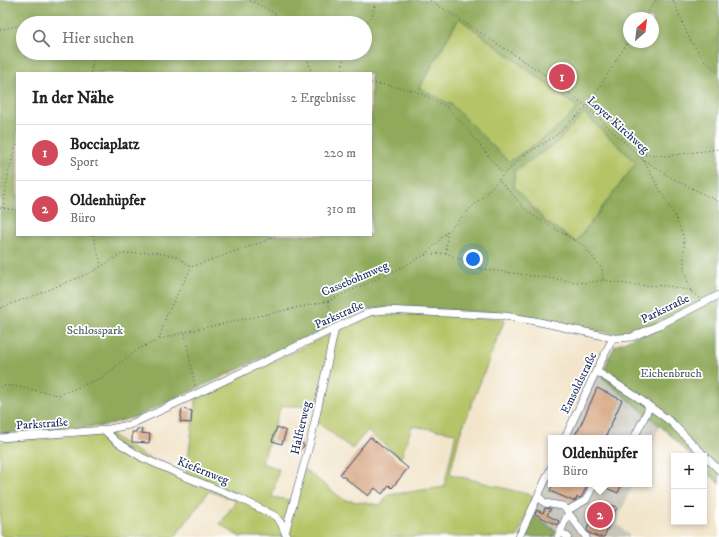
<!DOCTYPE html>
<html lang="de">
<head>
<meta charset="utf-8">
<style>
	body { margin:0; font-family:"IM FELL DW Pica",serif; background:#f6f6f6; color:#222 }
	.controls { position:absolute; right:12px; bottom:12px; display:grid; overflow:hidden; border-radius:0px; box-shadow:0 2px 6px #0003 }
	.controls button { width:36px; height:36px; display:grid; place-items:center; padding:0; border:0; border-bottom:1px solid #e0e0e0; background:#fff; color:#222; font:20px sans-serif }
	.compass { position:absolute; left:623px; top:12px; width:36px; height:36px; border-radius:50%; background:#fff; box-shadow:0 2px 6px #0003; rotate:28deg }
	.you { position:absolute; left:473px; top:259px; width:14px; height:14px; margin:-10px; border:3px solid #fff; border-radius:50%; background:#1a73e8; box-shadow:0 0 0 6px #1a73e833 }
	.badge { display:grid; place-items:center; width:26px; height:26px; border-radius:50%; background:#d1495b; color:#fff; font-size:13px; font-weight:700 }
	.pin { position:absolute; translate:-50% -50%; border:2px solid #fff; box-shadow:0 1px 4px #0006 }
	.popup { position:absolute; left:548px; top:435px; width:104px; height:52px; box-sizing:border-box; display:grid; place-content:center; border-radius:0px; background:#fff; filter:drop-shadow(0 1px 3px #0005); font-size:13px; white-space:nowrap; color:#767676 }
	.popup b { font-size:15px; color:#222 }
	.popup::after { content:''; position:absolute; left:50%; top:100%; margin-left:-8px; border:8px solid transparent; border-top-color:#fff }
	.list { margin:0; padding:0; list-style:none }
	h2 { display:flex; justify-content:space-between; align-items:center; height:52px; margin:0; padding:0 16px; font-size:17px }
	h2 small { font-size:13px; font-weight:400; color:#767676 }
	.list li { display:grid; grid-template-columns:26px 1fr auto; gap:12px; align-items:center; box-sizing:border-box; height:56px; padding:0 16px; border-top:1px solid #e0e0e0 }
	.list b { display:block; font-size:15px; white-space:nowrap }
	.list p { margin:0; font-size:13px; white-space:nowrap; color:#767676 }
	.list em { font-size:13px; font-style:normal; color:#767676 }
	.icon { flex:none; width:22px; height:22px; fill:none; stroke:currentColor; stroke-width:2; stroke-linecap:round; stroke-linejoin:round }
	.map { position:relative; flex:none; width:719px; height:537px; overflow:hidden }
	.search { position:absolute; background:#fff; box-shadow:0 2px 6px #0003; left:16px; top:16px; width:356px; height:44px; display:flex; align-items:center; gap:10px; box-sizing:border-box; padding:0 14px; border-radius:22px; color:#767676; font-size:15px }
	.panel { position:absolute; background:#fff; box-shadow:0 2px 6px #0003; left:16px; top:72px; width:356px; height:164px; border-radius:0px }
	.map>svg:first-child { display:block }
	.industrial { fill:#c6c5b8 }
	.green { fill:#b5c466; stroke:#687a62; fill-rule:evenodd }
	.forest { fill:#90aa5b; stroke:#566c5c; fill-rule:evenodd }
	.building { fill:#d5a480 }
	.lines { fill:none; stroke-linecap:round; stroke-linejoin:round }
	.minor-casing { stroke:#3b4a6e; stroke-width:8 }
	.path { stroke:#3b4a6e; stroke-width:1; stroke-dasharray:1 3; stroke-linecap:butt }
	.minor { stroke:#fff; stroke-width:7 }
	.labels { text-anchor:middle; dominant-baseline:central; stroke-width:3.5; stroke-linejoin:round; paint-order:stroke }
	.street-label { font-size:12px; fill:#1b2f5e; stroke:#fff }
	.park-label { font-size:12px; fill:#495c60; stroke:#fff }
</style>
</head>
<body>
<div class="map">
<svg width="719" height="537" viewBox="0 0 719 537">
	<rect width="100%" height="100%" fill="#fff"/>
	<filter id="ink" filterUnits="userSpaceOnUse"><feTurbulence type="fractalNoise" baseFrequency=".025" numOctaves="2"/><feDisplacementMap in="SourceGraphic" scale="8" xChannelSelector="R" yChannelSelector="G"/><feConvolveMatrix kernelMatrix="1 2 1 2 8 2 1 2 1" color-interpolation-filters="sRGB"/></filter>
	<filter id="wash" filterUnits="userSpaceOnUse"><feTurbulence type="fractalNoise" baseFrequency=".012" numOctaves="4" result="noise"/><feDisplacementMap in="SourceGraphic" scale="16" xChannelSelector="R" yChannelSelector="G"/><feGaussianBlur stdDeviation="0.9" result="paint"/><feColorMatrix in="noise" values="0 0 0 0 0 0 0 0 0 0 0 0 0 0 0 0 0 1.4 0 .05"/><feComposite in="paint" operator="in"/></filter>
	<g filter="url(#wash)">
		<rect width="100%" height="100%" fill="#f2e5cb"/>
		<path class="industrial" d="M596,374l6,3 58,49 -11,24v-12h-83z
			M551,470v14h82l-17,39 15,14h-78l3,-6 -26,-17z"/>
		<path class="green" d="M459,18l119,90 -28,26 -41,28 -57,-57 -33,-16z
			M584,113l52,50 -60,79 -30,-20 -32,-36v-15l42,-28z
			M405,314l100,5 -45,115 -10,40 84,22 -17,41h-277l-20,-13 16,-23 -27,-10 -34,46h-171l-4,-3v-92l110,-9c22,19 50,30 76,42l10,-78 175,-82zM281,406h37l-3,14 37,29 15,-18 34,27 11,-32 44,7 -12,54 -56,8 -7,10 -37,-5 -41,-32 -9,33 -22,-4 7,-28 -17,-6z"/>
		<path class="forest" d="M0,0h719v293l-75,37 -30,4 -104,-20 -106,-7 -36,2 -230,107 -35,10 -103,8zM459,18l119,90 -28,26 -41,28 -57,-57 -33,-17zM629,18h24v24h-24zM23,23h342v30h-342zM17,73h354v162h-354zM584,113l52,50 -60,79 -30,-20 -32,-36v-15l42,-28z
			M719,297v187l-15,-15v-13h-13l-25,-25 -64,-54 7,-20 6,-11z
			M530,514l26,17 -3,6h-33z"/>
		<g id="blocks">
			<path class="building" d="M597,388l25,12 -17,38h-31l3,-7h1z
				M182,409l10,2 -1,12 -11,-1z
				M277,427l9,4 -4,13 -10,-3z
				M137,429h5l-1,4 9,1 -1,9 -17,-1v-10h4z
				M370,437l38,31 -16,20 -3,-3 -7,9 -7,-6 -7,8 -28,-22z
				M298,439l6,7 -6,6 -7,-7z
				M553,484h30l4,2 -5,10 -2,2 -3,-1 -1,3 -3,1 -23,-10z
				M599,484h23l-4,9 -19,-8z
				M611,505l6,2 -13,30h-6l-9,-4 -2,-4 8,-18 12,5z
				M545,508l6,1 -4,6 12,6 -2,4 -22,-11 2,-4 6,3z"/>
		</g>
	</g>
	<g filter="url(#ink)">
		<use href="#blocks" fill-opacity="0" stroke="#3b4a6e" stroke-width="1"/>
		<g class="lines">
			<defs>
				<path id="minor" d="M596,371l41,26 11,8v5l-14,28
					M648,405l23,17 48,48
					M104,430l13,12 26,16 43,19 53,21 36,18 6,7 6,14
					M0,438l104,-8 25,-5 67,-31 139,-66 35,-16 16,-2 119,6 30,5 78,17h6l13,-1 27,-12 60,-30
					M565,438l31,-67 17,-33
					M538,496l7,7 17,3 3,2 21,29
					M560,532l8,5
					M285,533l26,-94 24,-111
					M519,537l32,-69
					M558,537l12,-28 16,-9 8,-16"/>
			</defs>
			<use href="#minor" class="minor-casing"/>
			<path class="path" d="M250,0l24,13 12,10
				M430,0l114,74 43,33 55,52 30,19 47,24
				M673,0l17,40 14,20 15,13
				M644,18l12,-18
				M27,23l9,-2 4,2
				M365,24l7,-8 4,-16
				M0,30l23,-6
				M89,53l4,7 -2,13
				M308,53v8l4,12
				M343,73v-15l3,-5
				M371,83l20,3 25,5 32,17 18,20 37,46
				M637,153l9,1
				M642,158l5,-4 19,2 53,-7
				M643,160l33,58 8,21v31l7,21 8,7
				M0,208l17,2
				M3,208l5,-33 7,-26 2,-4
				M93,235l8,30
				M446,253l1,-21
				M425,255l28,-29 46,-46
				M603,280l30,5 36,1 22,5
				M328,301l5,20
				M0,308l36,-13 56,-23 30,-18 31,-2 25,5 13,10 74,-26 11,-6
				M185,333l10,54
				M159,339l8,-25 24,-46
				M0,386h12l47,9 42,-17 39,-30 18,-8 27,-8 143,-31 68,-31 29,-15 21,-2 36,16 103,14 18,-3 -1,-11 -19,-24 -53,-31 -31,-34 4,-5 23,-21 28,-17 33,-30 42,-67"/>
			<use href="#minor" class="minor"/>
		</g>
	</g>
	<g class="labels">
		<g class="street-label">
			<text transform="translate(618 125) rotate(42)">Loyer Kirchweg</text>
			<text transform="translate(355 279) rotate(-23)">Cassebohmweg</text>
			<text transform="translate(665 309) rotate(-26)">Parkstraße</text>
			<text transform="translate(339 315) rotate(-24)">Parkstraße</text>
			<text transform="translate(579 383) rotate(-64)">Emsoldstraße</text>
			<text transform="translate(42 424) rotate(-4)">Parkstraße</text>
			<text transform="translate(301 428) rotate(-77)">Halfterweg</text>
			<text transform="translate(203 471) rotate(22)">Kiefernweg</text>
		</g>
		<g class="park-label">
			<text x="95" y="330">Schlosspark</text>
			<text x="671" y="373">Eichenbruch</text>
		</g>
	</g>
</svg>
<div class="controls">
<button>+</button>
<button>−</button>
</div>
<svg class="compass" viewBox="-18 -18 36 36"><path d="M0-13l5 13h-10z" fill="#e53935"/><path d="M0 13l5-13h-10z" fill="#767676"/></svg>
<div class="you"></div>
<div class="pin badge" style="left:562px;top:77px">1</div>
<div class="pin badge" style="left:600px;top:515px">2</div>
<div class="popup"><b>Oldenhüpfer</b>Büro</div>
<div class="search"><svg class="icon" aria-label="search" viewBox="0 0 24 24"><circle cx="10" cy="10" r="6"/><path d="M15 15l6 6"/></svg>Hier suchen</div>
<section class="panel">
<h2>In der Nähe<small>2 Ergebnisse</small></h2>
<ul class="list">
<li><span class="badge">1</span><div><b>Bocciaplatz</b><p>Sport</p></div><em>220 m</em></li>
<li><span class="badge">2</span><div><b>Oldenhüpfer</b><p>Büro</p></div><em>310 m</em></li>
</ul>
</section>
</div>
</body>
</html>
